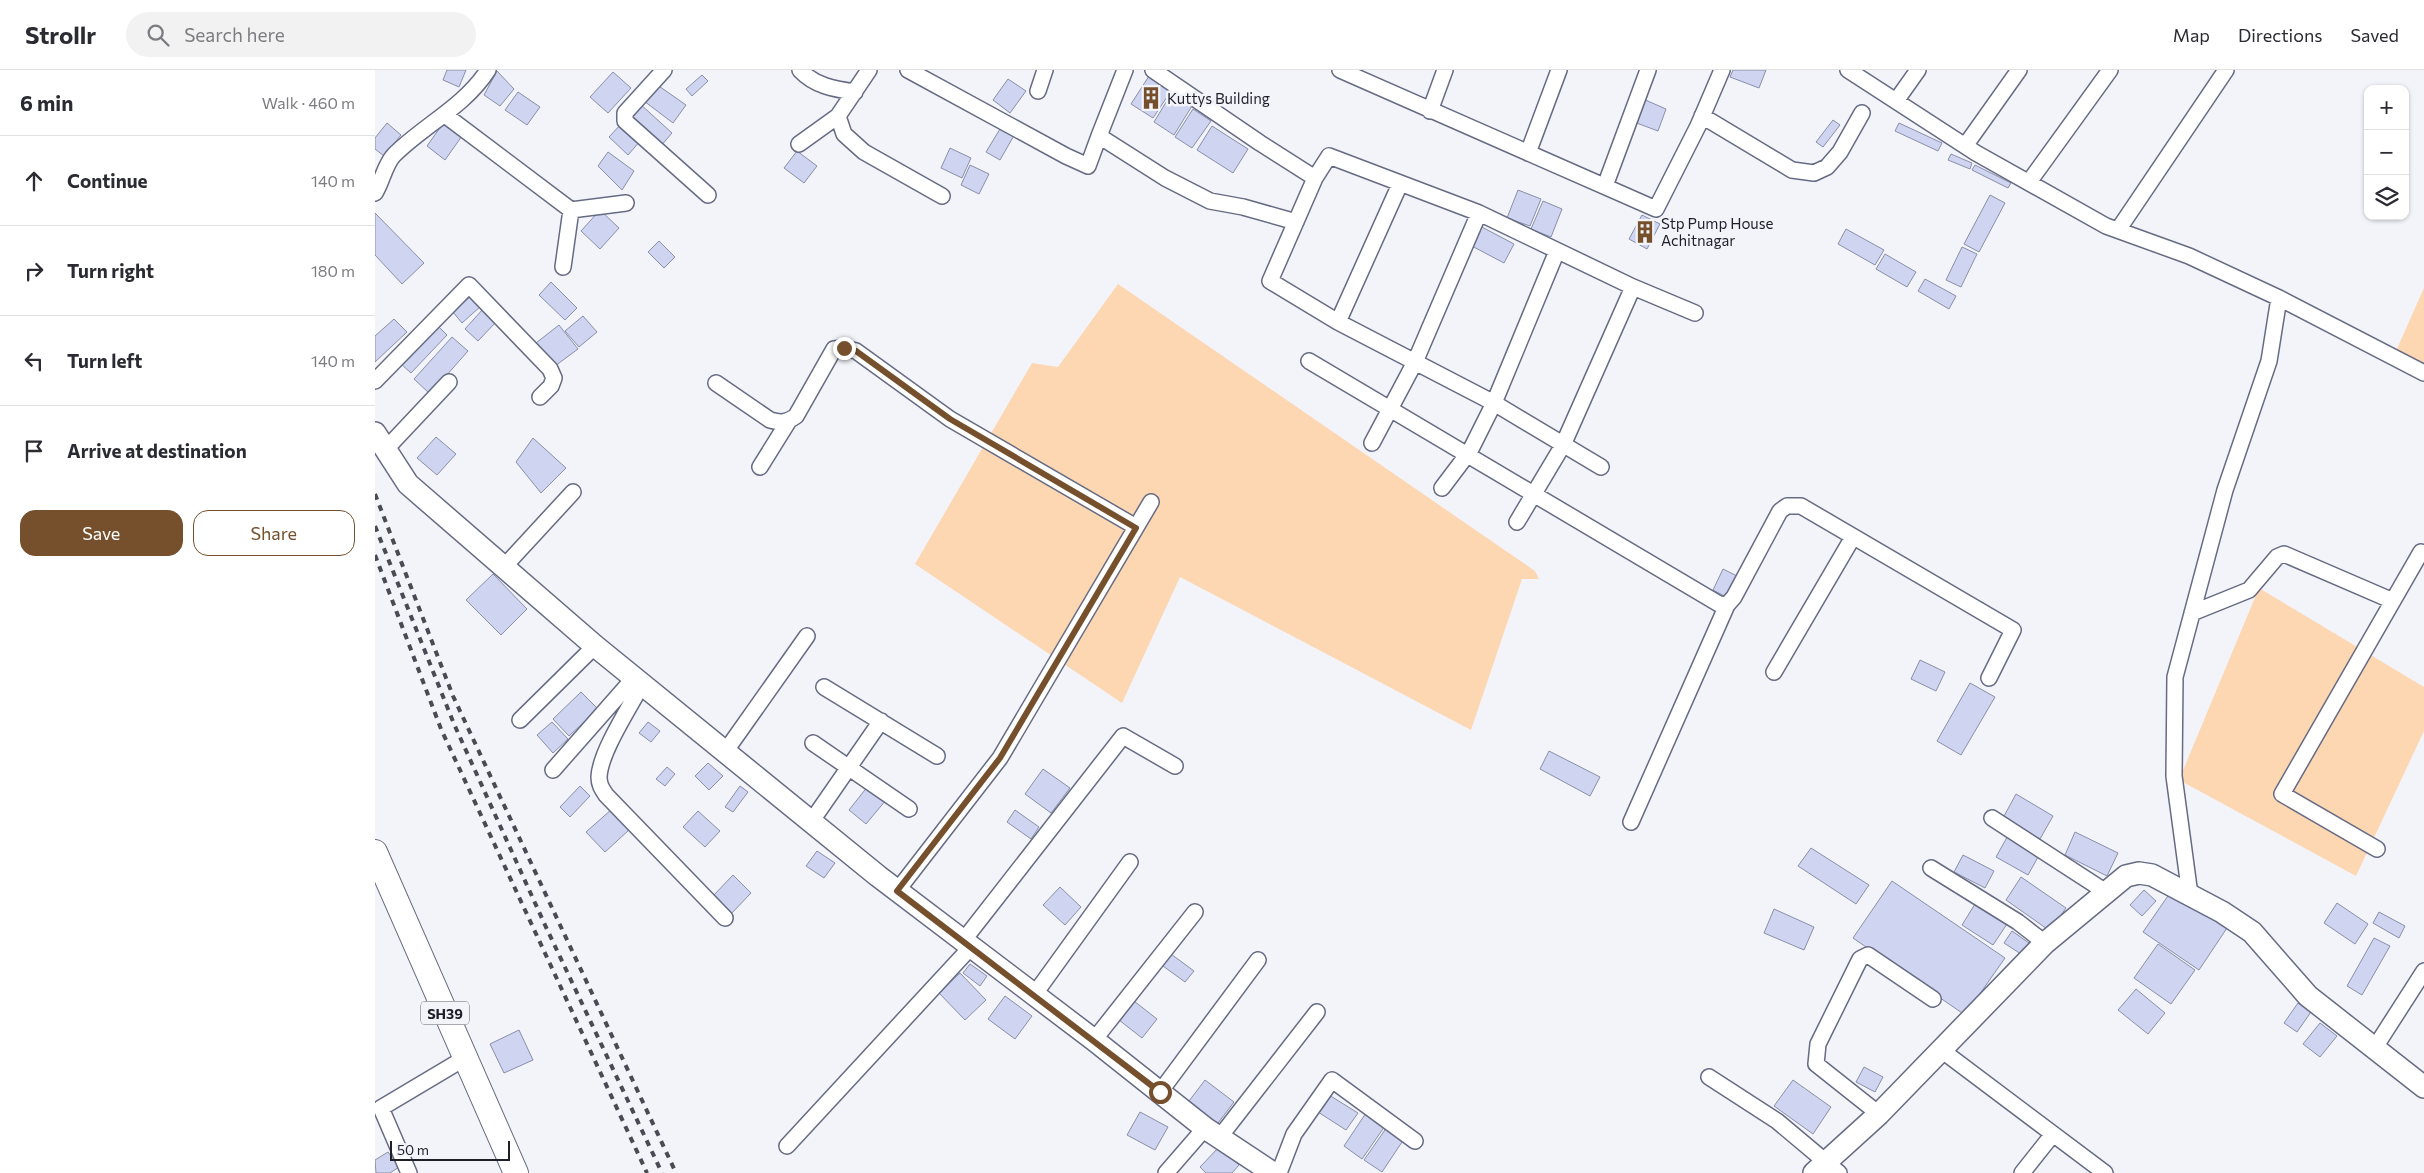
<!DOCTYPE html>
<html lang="en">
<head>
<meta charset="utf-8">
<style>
	body { margin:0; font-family:Commissioner,sans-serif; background:#f2f2f3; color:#2b2b33 }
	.controls { position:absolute; right:15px; top:15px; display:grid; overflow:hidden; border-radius:10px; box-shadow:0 1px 4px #0004 }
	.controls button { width:45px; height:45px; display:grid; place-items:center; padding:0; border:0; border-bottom:1px solid #e1e1e2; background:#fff; color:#2b2b33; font:25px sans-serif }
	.scale { position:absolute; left:15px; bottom:12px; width:120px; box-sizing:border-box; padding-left:5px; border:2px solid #1d1f29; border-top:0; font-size:14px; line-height:18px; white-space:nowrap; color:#1d1f29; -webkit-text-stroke:4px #f3f4fa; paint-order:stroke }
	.stop { position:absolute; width:15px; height:15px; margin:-11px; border:4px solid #76502c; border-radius:50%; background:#fff }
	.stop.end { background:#76502c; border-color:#fff; box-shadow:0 1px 5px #0008 }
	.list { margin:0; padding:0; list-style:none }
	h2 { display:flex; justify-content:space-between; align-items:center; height:65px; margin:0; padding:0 20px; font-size:21px }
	h2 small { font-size:16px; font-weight:400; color:#7c7c81 }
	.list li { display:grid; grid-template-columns:32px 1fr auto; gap:15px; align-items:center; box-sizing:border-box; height:90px; padding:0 20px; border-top:1px solid #e1e1e2 }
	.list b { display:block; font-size:19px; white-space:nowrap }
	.list em { font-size:16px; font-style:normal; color:#7c7c81 }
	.actions { display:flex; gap:10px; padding:15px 20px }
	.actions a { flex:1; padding:11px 0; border:1px solid #76502c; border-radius:15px; text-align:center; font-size:18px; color:#76502c }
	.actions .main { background:#76502c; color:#fff }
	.icon { flex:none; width:28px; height:28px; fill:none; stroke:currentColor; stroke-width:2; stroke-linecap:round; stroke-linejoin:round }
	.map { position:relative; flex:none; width:2049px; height:1103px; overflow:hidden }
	header { display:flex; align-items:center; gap:30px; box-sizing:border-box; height:70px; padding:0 25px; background:#fff; border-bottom:1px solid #e1e1e2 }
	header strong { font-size:24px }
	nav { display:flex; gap:28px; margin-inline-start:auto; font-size:18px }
	.search { width:350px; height:45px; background:#f2f2f3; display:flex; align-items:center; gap:12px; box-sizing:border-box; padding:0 18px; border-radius:28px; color:#7c7c81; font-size:19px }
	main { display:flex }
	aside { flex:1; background:#fff }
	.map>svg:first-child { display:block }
	.green { fill:#fdd6b2 }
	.building { fill:#cfd5f1; stroke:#898fa9 }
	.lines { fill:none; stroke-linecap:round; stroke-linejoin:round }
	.street-casing { stroke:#666b84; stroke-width:18 }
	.secondary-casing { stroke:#666b84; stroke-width:24 }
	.primary-casing { stroke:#666b84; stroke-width:26 }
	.street { stroke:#fff; stroke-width:15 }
	.secondary { stroke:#fff; stroke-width:21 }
	.primary { stroke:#fff; stroke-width:24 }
	.rail { stroke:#494a54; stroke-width:4; stroke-dasharray:6 6; stroke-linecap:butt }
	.route { stroke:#76502c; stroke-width:6 }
	.labels { text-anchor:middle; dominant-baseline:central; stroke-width:5; stroke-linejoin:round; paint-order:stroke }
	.shield { fill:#f3f4fa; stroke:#5d5f68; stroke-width:1 }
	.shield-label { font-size:14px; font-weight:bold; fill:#1d1f29 }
	.poi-label { font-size:15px; fill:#1d1f29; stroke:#f3f4fa; text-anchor:start }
</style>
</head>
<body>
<header>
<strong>Strollr</strong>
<div class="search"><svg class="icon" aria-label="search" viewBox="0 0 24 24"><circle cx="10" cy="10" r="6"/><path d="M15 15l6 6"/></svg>Search here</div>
<nav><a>Map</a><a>Directions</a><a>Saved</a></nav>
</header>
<main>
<aside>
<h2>6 min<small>Walk · 460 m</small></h2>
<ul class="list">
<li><svg class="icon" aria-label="ahead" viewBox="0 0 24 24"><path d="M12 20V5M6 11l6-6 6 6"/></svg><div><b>Continue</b></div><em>140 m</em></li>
<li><svg class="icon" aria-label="right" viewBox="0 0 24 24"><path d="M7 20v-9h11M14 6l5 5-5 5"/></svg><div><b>Turn right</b></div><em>180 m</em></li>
<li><svg class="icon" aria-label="left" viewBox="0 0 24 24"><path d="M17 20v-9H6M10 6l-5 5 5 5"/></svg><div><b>Turn left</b></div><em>140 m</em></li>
<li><svg class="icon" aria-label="arrive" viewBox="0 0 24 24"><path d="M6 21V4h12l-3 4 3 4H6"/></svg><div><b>Arrive at destination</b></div></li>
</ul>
<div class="actions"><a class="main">Save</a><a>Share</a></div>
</aside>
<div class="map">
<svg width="2049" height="1103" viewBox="0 0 2049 1103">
	<rect width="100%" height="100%" fill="#f3f4fa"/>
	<path class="green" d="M743,214l417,287 4,8h-17l-51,151 -291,-153 -58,126 -207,-139 117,-201 26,4z
		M2049,218v78l-28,-15z
		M1884,518l165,99v44l-68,145 -177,-96z"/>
	<path class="building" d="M72,0h19l-7,17 -16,-7z
		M1358,0h33l-7,18 -29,-11z
		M122,1l17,18 -14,17 -16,-11z
		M238,2l18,16 -23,25 -18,-16z
		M327,5l6,6 -16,15 -6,-7z
		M774,6l22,15 -18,27 -22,-14z
		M633,9l18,12 -16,22 -17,-13z
		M281,14l30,21 -13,18 -29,-22z
		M143,22l22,15 -13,18 -22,-15z
		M796,24l21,12 -18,29 -20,-13z
		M1268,29l23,10 -8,22 -24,-9z
		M264,33l33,30 -12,14 -34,-29z
		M818,39l18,12 -19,27 -17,-11z
		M1458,50l7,5 -17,22 -7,-5z
		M69,52l18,14 -17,24 -18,-14z
		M12,53l14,12 -17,21 -9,-7v-11z
		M247,53l19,17 -13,15 -19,-18z
		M1524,53l43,20 -4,8 -43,-20z
		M628,54l13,8 -16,28 -14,-8z
		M837,56l36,23 -15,24 -36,-23z
		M575,78l21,10 -9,20 -21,-10z
		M422,81l20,15 -13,17 -20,-15z
		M233,82l26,19 -12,19 -24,-24z
		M1576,84l21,9 -2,6 -22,-9z
		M595,95l19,9 -10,20 -18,-9z
		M1600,95l36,18 -3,5 -36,-18z
		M1143,120l23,9 -11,27 -23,-8z
		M1615,125l15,8 -26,49 -15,-8z
		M1168,131l19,8 -11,28 -20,-8z
		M225,140l19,18 -19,21 -19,-18z
		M0,143l49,50 -22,21 -27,-29z
		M1267,145l18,9 -13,25 -18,-10z
		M1105,156l34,18 -10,19 -34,-18z
		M1471,159l38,21 -9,15 -37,-21z
		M284,171l16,16 -11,11 -16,-16z
		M1587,177l15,7 -16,33 -15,-7z
		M1510,184l31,18 -9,15 -31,-18z
		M1550,209l31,17 -7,13 -31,-18z
		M176,212l26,26 -12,12 -26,-25z
		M96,226l10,10 -19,17 -9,-11z
		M108,239l13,13 -18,19 -13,-12z
		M208,246l14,16 -18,15 -14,-16z
		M19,249l13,13 -32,30v-26z
		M184,255l19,24 -23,17 -19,-23z
		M63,256l9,9 -36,38 -10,-9z
		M77,267l16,14 -38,43 -16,-15z
		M61,367l20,17 -19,21 -20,-17z
		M158,368l33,30 -25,25 -25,-31z
		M1348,499l16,8 -11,21 -15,-8z
		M118,504l34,35 -26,26 -35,-35z
		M1545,590l25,12 -9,19 -25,-12z
		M1595,613l25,14 -34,58 -24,-14z
		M206,622l17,17 -29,27 -16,-17z
		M177,652l16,17 -15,14 -16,-18z
		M273,652l12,9 -9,11 -12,-9z
		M1174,681l51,26 -10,19 -50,-27z
		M333,693l15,13 -14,14 -14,-14z
		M292,697l8,7 -10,12 -9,-7z
		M668,699l27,19 -19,25 -26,-19z
		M205,716l10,10 -20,21 -10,-10z
		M365,716l8,6 -15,20 -8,-5z
		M493,716l18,14 -20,24 -17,-14z
		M1641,724l37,22 -13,23 -37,-21z
		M237,739l18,20 -25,23 -19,-20z
		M640,740l24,17 -8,12 -24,-17z
		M323,741l22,20 -15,16 -22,-20z
		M1635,762l32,18 -14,25 -32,-18z
		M1700,762l43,21 -11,23 -42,-21z
		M1436,778l58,37 -13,19 -58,-38z
		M442,781l18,12 -11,15 -18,-12z
		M1588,785l31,16 -9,17 -31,-16z
		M358,805l18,18 -20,21 -18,-18z
		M1646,807l45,31 -16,23 -44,-31z
		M1517,811l113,77 -40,57 -112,-77z
		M685,817l21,20 -16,18 -22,-20z
		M1769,820l12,11 -14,15 -12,-11z
		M1797,820l55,38 -28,42 -56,-38z
		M1962,833l31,21 -13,20 -31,-21z
		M1600,834l32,20 -14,21 -31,-20z
		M1399,839l40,18 -10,23 -40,-17z
		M2004,842l26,14 -6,12 -26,-15z
		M1637,861l17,12 -8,11 -17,-11z
		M1999,868l16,8 -28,49 -15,-9z
		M1783,874l37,26 -24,34 -37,-26z
		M796,884l23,17 -9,11 -22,-16z
		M595,894l17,12 -7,10 -17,-13z
		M585,903l26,27 -21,20 -26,-27z
		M1761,919l29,24 -17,21 -30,-24z
		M630,926l27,20 -17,23 -27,-20z
		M759,931l23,18 -15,19 -23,-18z
		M1923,933l13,9 -14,20 -13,-9z
		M1945,953l17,13 -17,21 -17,-13z
		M144,960l14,30 -29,13 -14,-29z
		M1489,997l19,10 -8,15 -19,-10z
		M830,1010l29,22 -19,25 -29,-22z
		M1418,1010l38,27 -18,27 -39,-28z
		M954,1025l29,18 -12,17 -28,-18z
		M765,1042l28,15 -13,23 -28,-15z
		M991,1043l19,13 -23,33 -18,-13z
		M1012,1057l17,12 -22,33 -18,-12z
		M844,1077l20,18 -7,8h-26l-6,-6z
		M13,1082l11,15 -9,6h-14l-1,-13z"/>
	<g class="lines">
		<defs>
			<path id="street" d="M289,0l-39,43v8l83,74
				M425,0c15,16 34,19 55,22
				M533,0l158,86 22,10 11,-30 66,42 45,23 33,6 53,15
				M778,0l107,73 55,35 14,-22 150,57 154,74 62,26
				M965,0l316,139 42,-83 24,-56
				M1473,0l128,83 130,73 83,30 90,42 -10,63 -44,129 -50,187 -1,99 16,119
				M663,21l7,-21
				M1521,31l22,-31
				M1055,41l15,-41
				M70,45l126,95 -8,57
				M463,46l6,18 20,18 78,44
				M1327,46l90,54 22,3 13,-6 13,-15 22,-39
				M724,66l26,-66
				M424,74l39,-28 31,-46
				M1590,76l54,-76
				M1153,83l31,-83
				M940,108l-45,103 68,41 156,81 107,64
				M1654,112l81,-112
				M1230,116l43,-116
				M0,123c7,-11 10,-29 19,-38 30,-30 70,-48 94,-85
				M196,140l55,-7
				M1743,160l108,-160
				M1904,228l145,75
				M963,252l62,-138
				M934,291l410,243 8,1 7,-8 46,-86 7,-5h14l212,124 -24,48
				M0,311l94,-96 81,84 4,9 -3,8 -11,11
				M341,313l54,37c11,3 16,3 26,-4l38,-67 10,-1 12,3 94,68 186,108
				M997,373l43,-81 64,-149
				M10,380l64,-68
				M385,397l28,-45
				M1067,418l28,-37 24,-48 63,-152
				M1142,452l46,-77 70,-158
				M128,498l70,-76
				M1817,543l57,-23 28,-33 7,-3 109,47
				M1399,602l79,-135
				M267,614c-12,23 -42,68 -43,93 0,8 3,12 7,18l119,123
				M449,617l113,69
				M145,650l75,-74
				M438,673l96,66
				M350,682l82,-116
				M178,700l81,-92
				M1617,748l114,74
				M436,752l70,-101
				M1256,752l96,-217
				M2002,779l-95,-55 139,-242
				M1556,798l87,54 27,21
				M522,821l103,-133 151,-256
				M588,871l160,-205 52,30
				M659,925l96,-133
				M719,970l101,-128
				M1565,979l165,124
				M1999,979l50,-78
				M1334,1007l68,44 62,52
				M785,1022l98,-132
				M1504,1044l-63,-50 2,-20 42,-85 8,-4 65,44
				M844,1068l98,-126
				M412,1076l184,-199
				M34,1103l-28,-65 84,-50
				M791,1103l39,-45
				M904,1103l15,-39 38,-54 83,61
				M1647,1103l31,-39"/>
			<path id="secondary" d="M0,363l33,51 187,162 283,230 216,164 111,88 68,45
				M1439,1103l65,-59 166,-171 81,-67 13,-3 13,2 70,37 30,20 56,64 116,91"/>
			<path id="primary" d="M0,782l141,321"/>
		</defs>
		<use href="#street" class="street-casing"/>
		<use href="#secondary" class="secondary-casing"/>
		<use href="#primary" class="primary-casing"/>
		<use href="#street" class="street"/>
		<use href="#secondary" class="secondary"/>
		<use href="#primary" class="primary"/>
		<path class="rail" d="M0,424l78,202 223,477
			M0,456l79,198 91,201 117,248
			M0,485l66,174 206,444"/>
	</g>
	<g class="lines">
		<path class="route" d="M469,278l12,3 94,68 186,109 -136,230 -103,133 263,201"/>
	</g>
	<defs>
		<symbol id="building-bare" viewBox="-9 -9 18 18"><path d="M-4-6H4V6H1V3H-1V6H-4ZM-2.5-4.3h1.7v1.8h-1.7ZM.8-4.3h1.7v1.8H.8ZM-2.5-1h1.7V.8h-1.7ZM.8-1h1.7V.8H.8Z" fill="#76502c" stroke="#f3f4fa" stroke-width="2.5" paint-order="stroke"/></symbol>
	</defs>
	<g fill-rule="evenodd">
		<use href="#building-bare" x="760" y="12" width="32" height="32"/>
		<use href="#building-bare" x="1254" y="146" width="32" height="32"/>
	</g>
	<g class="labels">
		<rect class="shield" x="46" y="931.5" width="48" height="23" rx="4"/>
		<g class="shield-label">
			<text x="70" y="943">SH39</text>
		</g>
		<g class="poi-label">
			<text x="792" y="28">Kuttys Building</text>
			<text x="1286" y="153">Stp Pump House<tspan x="1286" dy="17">Achitnagar</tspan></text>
		</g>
	</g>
</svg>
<div class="controls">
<button>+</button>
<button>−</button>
<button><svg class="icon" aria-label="layers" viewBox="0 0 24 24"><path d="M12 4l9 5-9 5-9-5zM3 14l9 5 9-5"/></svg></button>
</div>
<div class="scale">50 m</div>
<div class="stop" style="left:785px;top:1022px"></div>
<div class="stop end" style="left:469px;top:278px"></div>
</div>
</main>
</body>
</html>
